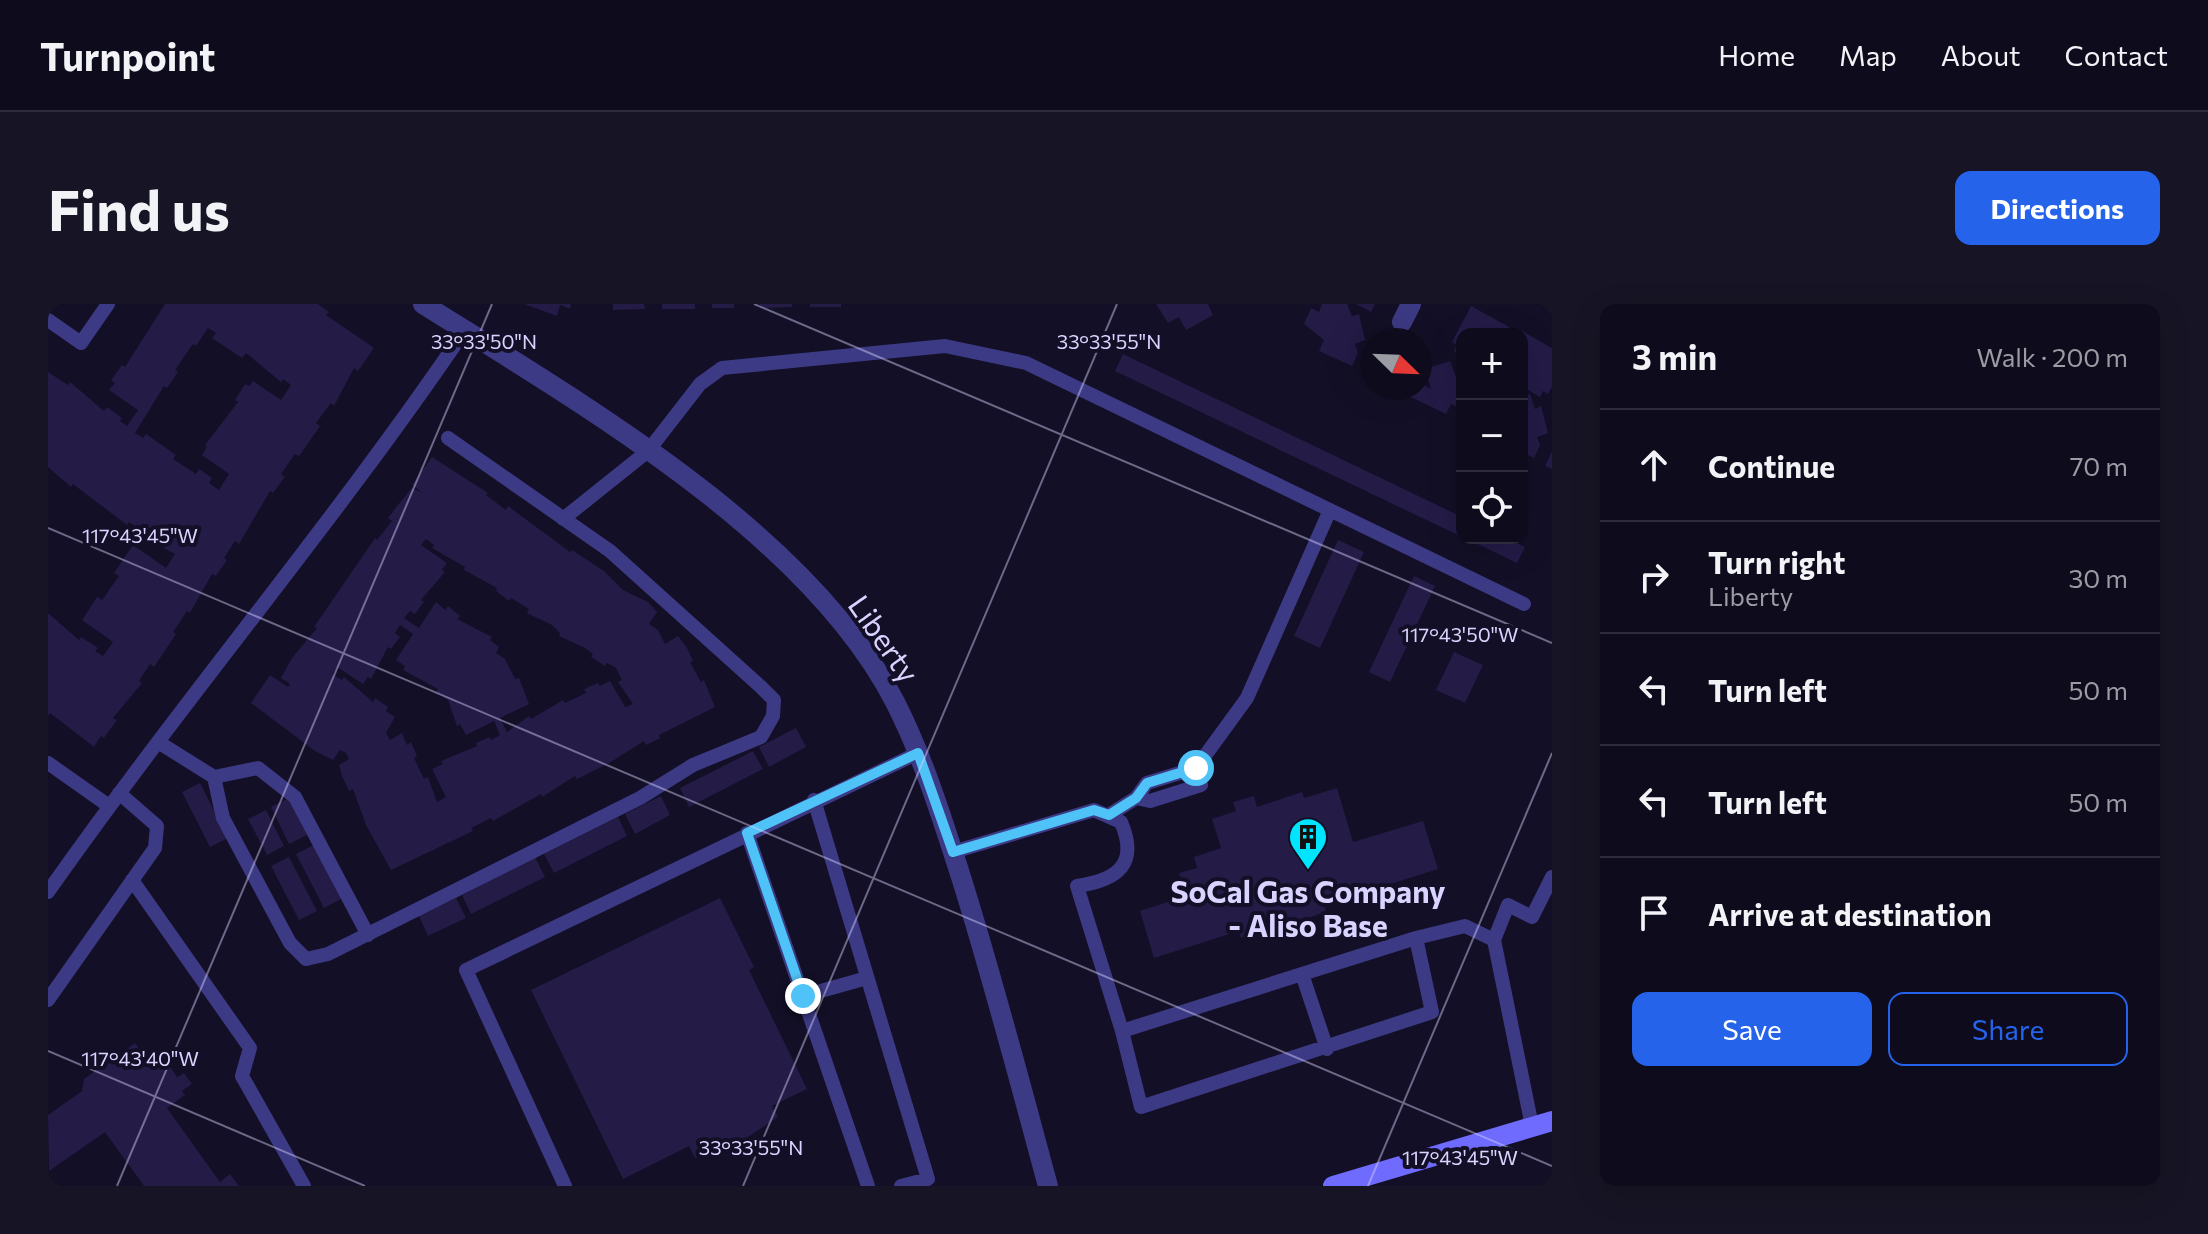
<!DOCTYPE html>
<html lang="en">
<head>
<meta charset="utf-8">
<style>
	body { margin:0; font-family:Commissioner,sans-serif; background:#171425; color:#f1f3f6 }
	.controls { position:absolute; right:24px; top:24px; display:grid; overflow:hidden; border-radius:16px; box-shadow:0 8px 32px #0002 }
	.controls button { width:72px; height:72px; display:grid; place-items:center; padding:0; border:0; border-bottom:2px solid #2e2b3b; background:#0e0b1c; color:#f1f3f6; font:40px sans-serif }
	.compass { position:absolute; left:1312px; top:24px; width:72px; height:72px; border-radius:50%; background:#0e0b1c; box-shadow:0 8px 32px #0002; rotate:113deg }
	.stop { position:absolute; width:24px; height:24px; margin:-18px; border:6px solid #4fc3f7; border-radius:50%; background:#fff }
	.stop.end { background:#4fc3f7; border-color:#fff; box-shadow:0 2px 8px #0008 }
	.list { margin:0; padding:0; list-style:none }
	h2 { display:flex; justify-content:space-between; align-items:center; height:104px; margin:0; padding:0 32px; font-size:34px }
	h2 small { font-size:26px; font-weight:400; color:#9b9ba3 }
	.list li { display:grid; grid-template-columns:52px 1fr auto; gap:24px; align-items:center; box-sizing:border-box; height:112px; padding:0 32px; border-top:2px solid #2e2b3b }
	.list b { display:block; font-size:30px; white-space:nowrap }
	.list p { margin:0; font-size:26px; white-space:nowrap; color:#9b9ba3 }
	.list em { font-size:26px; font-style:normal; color:#9b9ba3 }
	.actions { display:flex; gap:16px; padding:24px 32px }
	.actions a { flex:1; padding:18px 0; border:2px solid #2563eb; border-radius:16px; text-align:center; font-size:28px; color:#2563eb }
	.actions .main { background:#2563eb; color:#fff }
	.icon { flex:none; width:44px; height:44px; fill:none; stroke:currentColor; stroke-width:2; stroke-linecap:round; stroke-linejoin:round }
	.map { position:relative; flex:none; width:1504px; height:882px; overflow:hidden; border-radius:16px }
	header { display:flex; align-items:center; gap:48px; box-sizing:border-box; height:112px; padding:0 40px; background:#0e0b1c; border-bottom:2px solid #2e2b3b }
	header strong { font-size:38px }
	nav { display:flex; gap:44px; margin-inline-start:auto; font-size:28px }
	.intro { display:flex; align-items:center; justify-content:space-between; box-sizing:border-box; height:192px; padding:0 48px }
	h1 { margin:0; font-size:56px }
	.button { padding:20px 36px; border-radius:16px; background:#2563eb; color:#fff; font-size:28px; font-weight:700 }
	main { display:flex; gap:48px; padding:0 48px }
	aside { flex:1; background:#0e0b1c; border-radius:16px; box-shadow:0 8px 32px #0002 }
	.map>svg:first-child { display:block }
	.building { fill:#241b47; fill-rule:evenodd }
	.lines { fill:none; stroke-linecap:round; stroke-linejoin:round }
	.service { stroke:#3d3a85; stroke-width:14 }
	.minor { stroke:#3d3a85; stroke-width:20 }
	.secondary { stroke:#6f6bff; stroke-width:20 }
	.route { stroke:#4fc3f7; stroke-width:10 }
	.ticks { fill:none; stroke:#d9d4ff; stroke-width:2; stroke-opacity:0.45 }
	.labels { text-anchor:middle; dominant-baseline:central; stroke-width:8; stroke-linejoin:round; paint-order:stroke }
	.street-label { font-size:30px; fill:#d9d4ff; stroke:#130f26 }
	.poi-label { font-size:30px; font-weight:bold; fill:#d9d4ff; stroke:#130f26 }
	.ticks-label { font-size:20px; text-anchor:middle; fill:#d9d4ff; stroke:#130f26; stroke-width:8; stroke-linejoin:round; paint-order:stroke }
</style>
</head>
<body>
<header>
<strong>Turnpoint</strong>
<nav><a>Home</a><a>Map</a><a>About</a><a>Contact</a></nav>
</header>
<div class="intro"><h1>Find us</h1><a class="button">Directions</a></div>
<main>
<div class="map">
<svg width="1504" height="882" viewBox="0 0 1504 882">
	<rect width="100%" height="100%" fill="#130f26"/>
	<path class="building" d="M117,0h153l11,8 -3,3 48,33 -16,23 -4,-3 -20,38 -3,-3 -15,20 4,3 -21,30 -4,-2 -14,20 4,3 -12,16 -3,-2 -31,53 -4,-3 -11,17 3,2 -11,16 -4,-2 -22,39 -3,-2 -14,21 3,2 -22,33 -4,-3 -11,17 3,2 -29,35 4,2 -13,18 -3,-2 -7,11 -44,-34 -2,3v-103l31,27 2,-3 17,11 -3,3 8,5 10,-14 -31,-22 15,-23 5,3 17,-24 -5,-3 19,-28 33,23 9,-14 -27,-15 2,-2 -21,-15 -2,3 -54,-41 -2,3 -23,-20v-95l20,13 2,-3 34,29 3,-4 15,11 -2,3 7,5 11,-16 -29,-20 6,-7 -4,-3 11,-15 3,2zM160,24l8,5 -4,5 30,20 4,-5 35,29 2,-3 8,6 -10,15 -28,-19 -4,5 -4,-2 -10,16 3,2 -33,43 2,2 -5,8 27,19 -10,16 -10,-7 3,-5 -13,-9 -3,5 -23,-15 3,-4 -30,-21 -3,4 -8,-5 29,-47 3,2 11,-16 -3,-2 18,-26 3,2z
		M476,0h47l-1,5 -10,-4 -3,11z
		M565,0h31l1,5 -32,1z
		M614,0h33v5h-33z
		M664,0h22v4h-22z
		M712,0h32v3l-32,1z
		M762,0h31v3h-31z
		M1108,0h52l5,11 -27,15 -7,-13 -11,6z
		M1274,0h25l5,12 7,-2 6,26 -10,4 3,9 -6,13 -33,-15 5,-11 -20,-16 7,-16 8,4z
		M1308,0h19l-4,8z
		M1423,2l38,21 -4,7h-43v21l-8,-4 3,-6 -5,-3z
		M1474,27l30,17v39l-4,7 -5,-3 -3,6 -17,-10z
		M1075,50l339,163v20l-347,-166z
		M1402,57l6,16 6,-4v36l-11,-5 -5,10 -35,-17 4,-9h5v-5l11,6 -6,-20z
		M1482,90l5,15 6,-3 7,27 -11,4 3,8 -6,13 -12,-6v-55z
		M1504,147v18l-7,-3z
		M384,153l56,36 -2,2 20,15 2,-4 62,46 2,-2 32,21 19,19 25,12 9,10 -8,12 9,6 7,14 13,-8 8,10 7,15 -3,1 11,20 3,-2 11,27 -56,28 1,3 -14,7 -2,-4 -33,21 -34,17 -2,-3 -33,21 -1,-3 -48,27 -2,-3 -20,10 2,3 -82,39 -25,-45 -13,-36 -4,2 -7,-15 -3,-11 10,-6 -3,-6 -6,-3 -7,10 -18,-9 -64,-48 19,-28 18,12 2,-3 -9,-6 11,-20 25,-30 -3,-1 61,-89 2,2 15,-19 -4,-3 9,-12 15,-18 11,5 -11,-8zM378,235l8,6 -2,3 33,19 -1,3 33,18 -1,3 13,10 2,-3 18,11 -2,4 25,12 8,8 -1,3 26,12 8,6 -2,3 14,9 2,-3 9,5 6,12 -4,2 15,22 -8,3 -15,-26 -10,5 -2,-3 -14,6 2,4 -21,10 -2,-3 -32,19 -2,-3 -22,16 -7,-14 29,-14 -10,-26 -4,1 -10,-20 -9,-6 3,-6 -9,-7 2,-3 -35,-18 3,-3 -12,-10 -3,4 -9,-8 -17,26 -15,-10 6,-7 5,3 9,-12 -3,-2 24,-28 -3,-2 5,-7 -26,-18zM352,321l13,9 -17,26 9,6 -2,4 35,19 -2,3 12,8 9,26 3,-2 6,11 28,-14 6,14 -9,5 -2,-3 -13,6 1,3 -36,15 2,3 -11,5 14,28 -9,5 -9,-25 -4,2 -10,-21 3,-2 -6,-14 -4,3 -5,-12 -12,7 -4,-7 9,-16 -9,-6 2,-4 -13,-9 -2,4 -29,-25 -2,3 -10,-6 5,-7 26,17 5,-7 3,2 17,-32 3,2 9,-12 -5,-4z
		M1417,234h42l18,9 -8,16z
		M1290,236l26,12 -44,96 -26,-12z
		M1366,272l21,10 -45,96 -21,-10z
		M1406,348l29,13 -18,38 -29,-13z
		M748,424l10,19 -37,20 -10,-20z
		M705,447l10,18 -74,38 -9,-19z
		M152,479l28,55 -18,9 -28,-55z
		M1289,484l16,54 70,-21 15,48 -114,36 2,6 -52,22 -2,-5 -31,10 -2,-7 -85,27 -14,-47 46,-15 -7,-23 18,-5 -3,-11 27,-9 -9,-29 24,-8 -3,-9 21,-6 3,11 45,-15 2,6z
		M613,492l9,19 -35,19 -10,-20z
		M241,494l18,37 -18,9 -18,-37z
		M218,506l18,36 -17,9 -19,-36z
		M570,513l9,19 -73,37 -10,-19z
		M266,541l27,54 -17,9 -28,-54z
		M241,553l28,54 -18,9 -28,-54z
		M487,553l10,20 -74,37 -9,-19z
		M408,594l10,20 -38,18 -9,-20z
		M672,594l34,69 -5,3 58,119 -35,17 6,11 -39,26 -44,15 -6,-12 -66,33 -92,-189z
		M87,739l15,21 12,-9 15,22 7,-4 8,11 -10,7 3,4 -18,13 53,74 10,-8 9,12h-95l-39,-54 -56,39 -1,-56 34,-24 2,-12z"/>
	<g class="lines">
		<path class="service" d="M0,16l33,23 27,-39
			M515,215l85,-68 52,-67 22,-16 223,-22 81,17 498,241
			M110,438l56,35 9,41 67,125 16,16 22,-5 312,-156 53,-33 68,-28 12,-21 1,-16 -13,-13 -151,-136 -162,-113
			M0,459l61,43
			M166,473l44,-9 37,29 73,138
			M1088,494l14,3 51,-16 -5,-17
			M766,496l114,379 -27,7
			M1061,511l27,-17 11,-15 49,-15 51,-70 83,-188
			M699,529l121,353
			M905,548l141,-42 27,12c18,42 -3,58 -44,64l45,145
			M84,576l118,168 -8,28 62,110
			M0,588c134,-191 286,-369 417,-562
			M1368,634l-294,93 19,76 291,-95 -16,-74 49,-12 29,14 38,186
			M1446,636l14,-35 24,12 20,-40
			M1254,670l25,75
			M755,692l64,-18
			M0,696l107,-152 2,-22 -38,-33
			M517,882l-99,-216 452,-217"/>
		<path class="minor" d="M375,0c157,99 385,229 472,398 28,55 47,116 66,175 32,102 59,206 87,309
			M1354,18l9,-18"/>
		<path class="secondary" d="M1285,882l219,-65"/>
	</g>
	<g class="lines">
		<path class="route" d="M755,692l-56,-163 171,-80 35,99 141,-42 15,5 27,-17 11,-15 49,-15"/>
	</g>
	<path class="ticks" d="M706,0l798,339M0,224l1504,638M0,747l317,135M69,882l375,-882M695,882l374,-882M1320,882l184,-433"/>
	<defs>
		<symbol id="building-pin" viewBox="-11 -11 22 30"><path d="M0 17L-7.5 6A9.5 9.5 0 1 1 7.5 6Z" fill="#00e5ff" stroke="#130f26"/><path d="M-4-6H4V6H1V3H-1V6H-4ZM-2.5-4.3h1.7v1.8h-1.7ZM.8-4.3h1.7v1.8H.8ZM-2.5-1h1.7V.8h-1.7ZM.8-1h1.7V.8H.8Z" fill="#111"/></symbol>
	</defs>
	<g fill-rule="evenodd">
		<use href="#building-pin" x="1238" y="511" width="44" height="60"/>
	</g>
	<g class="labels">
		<g class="street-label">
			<text transform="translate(837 334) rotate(55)">Liberty</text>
		</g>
		<g class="poi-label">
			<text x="1260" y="586">SoCal Gas Company<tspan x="1260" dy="34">- Aliso Base</tspan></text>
		</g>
	</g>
	<g class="ticks-label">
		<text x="436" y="45">33°33'50"N</text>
		<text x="1061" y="45">33°33'55"N</text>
		<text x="92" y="239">117°43'45"W</text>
		<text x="1412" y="338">117°43'50"W</text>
		<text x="92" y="762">117°43'40"W</text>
		<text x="703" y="851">33°33'55"N</text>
		<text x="1412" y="861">117°43'45"W</text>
	</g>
</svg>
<div class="controls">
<button>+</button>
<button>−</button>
<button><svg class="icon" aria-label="locate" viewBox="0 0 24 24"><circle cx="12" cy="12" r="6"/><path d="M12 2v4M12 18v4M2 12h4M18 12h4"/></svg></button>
</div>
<svg class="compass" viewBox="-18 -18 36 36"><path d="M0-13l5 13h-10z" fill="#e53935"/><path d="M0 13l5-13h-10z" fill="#9b9ba3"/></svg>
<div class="stop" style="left:1148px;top:464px"></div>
<div class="stop end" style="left:755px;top:692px"></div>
</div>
<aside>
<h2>3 min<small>Walk · 200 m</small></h2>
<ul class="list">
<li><svg class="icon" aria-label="ahead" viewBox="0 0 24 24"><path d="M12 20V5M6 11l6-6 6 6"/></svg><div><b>Continue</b></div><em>70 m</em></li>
<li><svg class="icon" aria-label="right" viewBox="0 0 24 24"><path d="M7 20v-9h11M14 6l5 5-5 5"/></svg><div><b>Turn right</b><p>Liberty</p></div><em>30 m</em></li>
<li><svg class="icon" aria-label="left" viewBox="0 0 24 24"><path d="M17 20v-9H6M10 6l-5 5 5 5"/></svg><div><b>Turn left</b></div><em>50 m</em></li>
<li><svg class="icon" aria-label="left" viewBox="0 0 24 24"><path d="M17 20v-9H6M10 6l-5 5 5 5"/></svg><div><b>Turn left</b></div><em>50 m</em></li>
<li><svg class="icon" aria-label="arrive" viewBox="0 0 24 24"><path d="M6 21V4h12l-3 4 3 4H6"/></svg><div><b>Arrive at destination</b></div></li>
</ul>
<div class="actions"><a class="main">Save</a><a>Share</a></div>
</aside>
</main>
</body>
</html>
